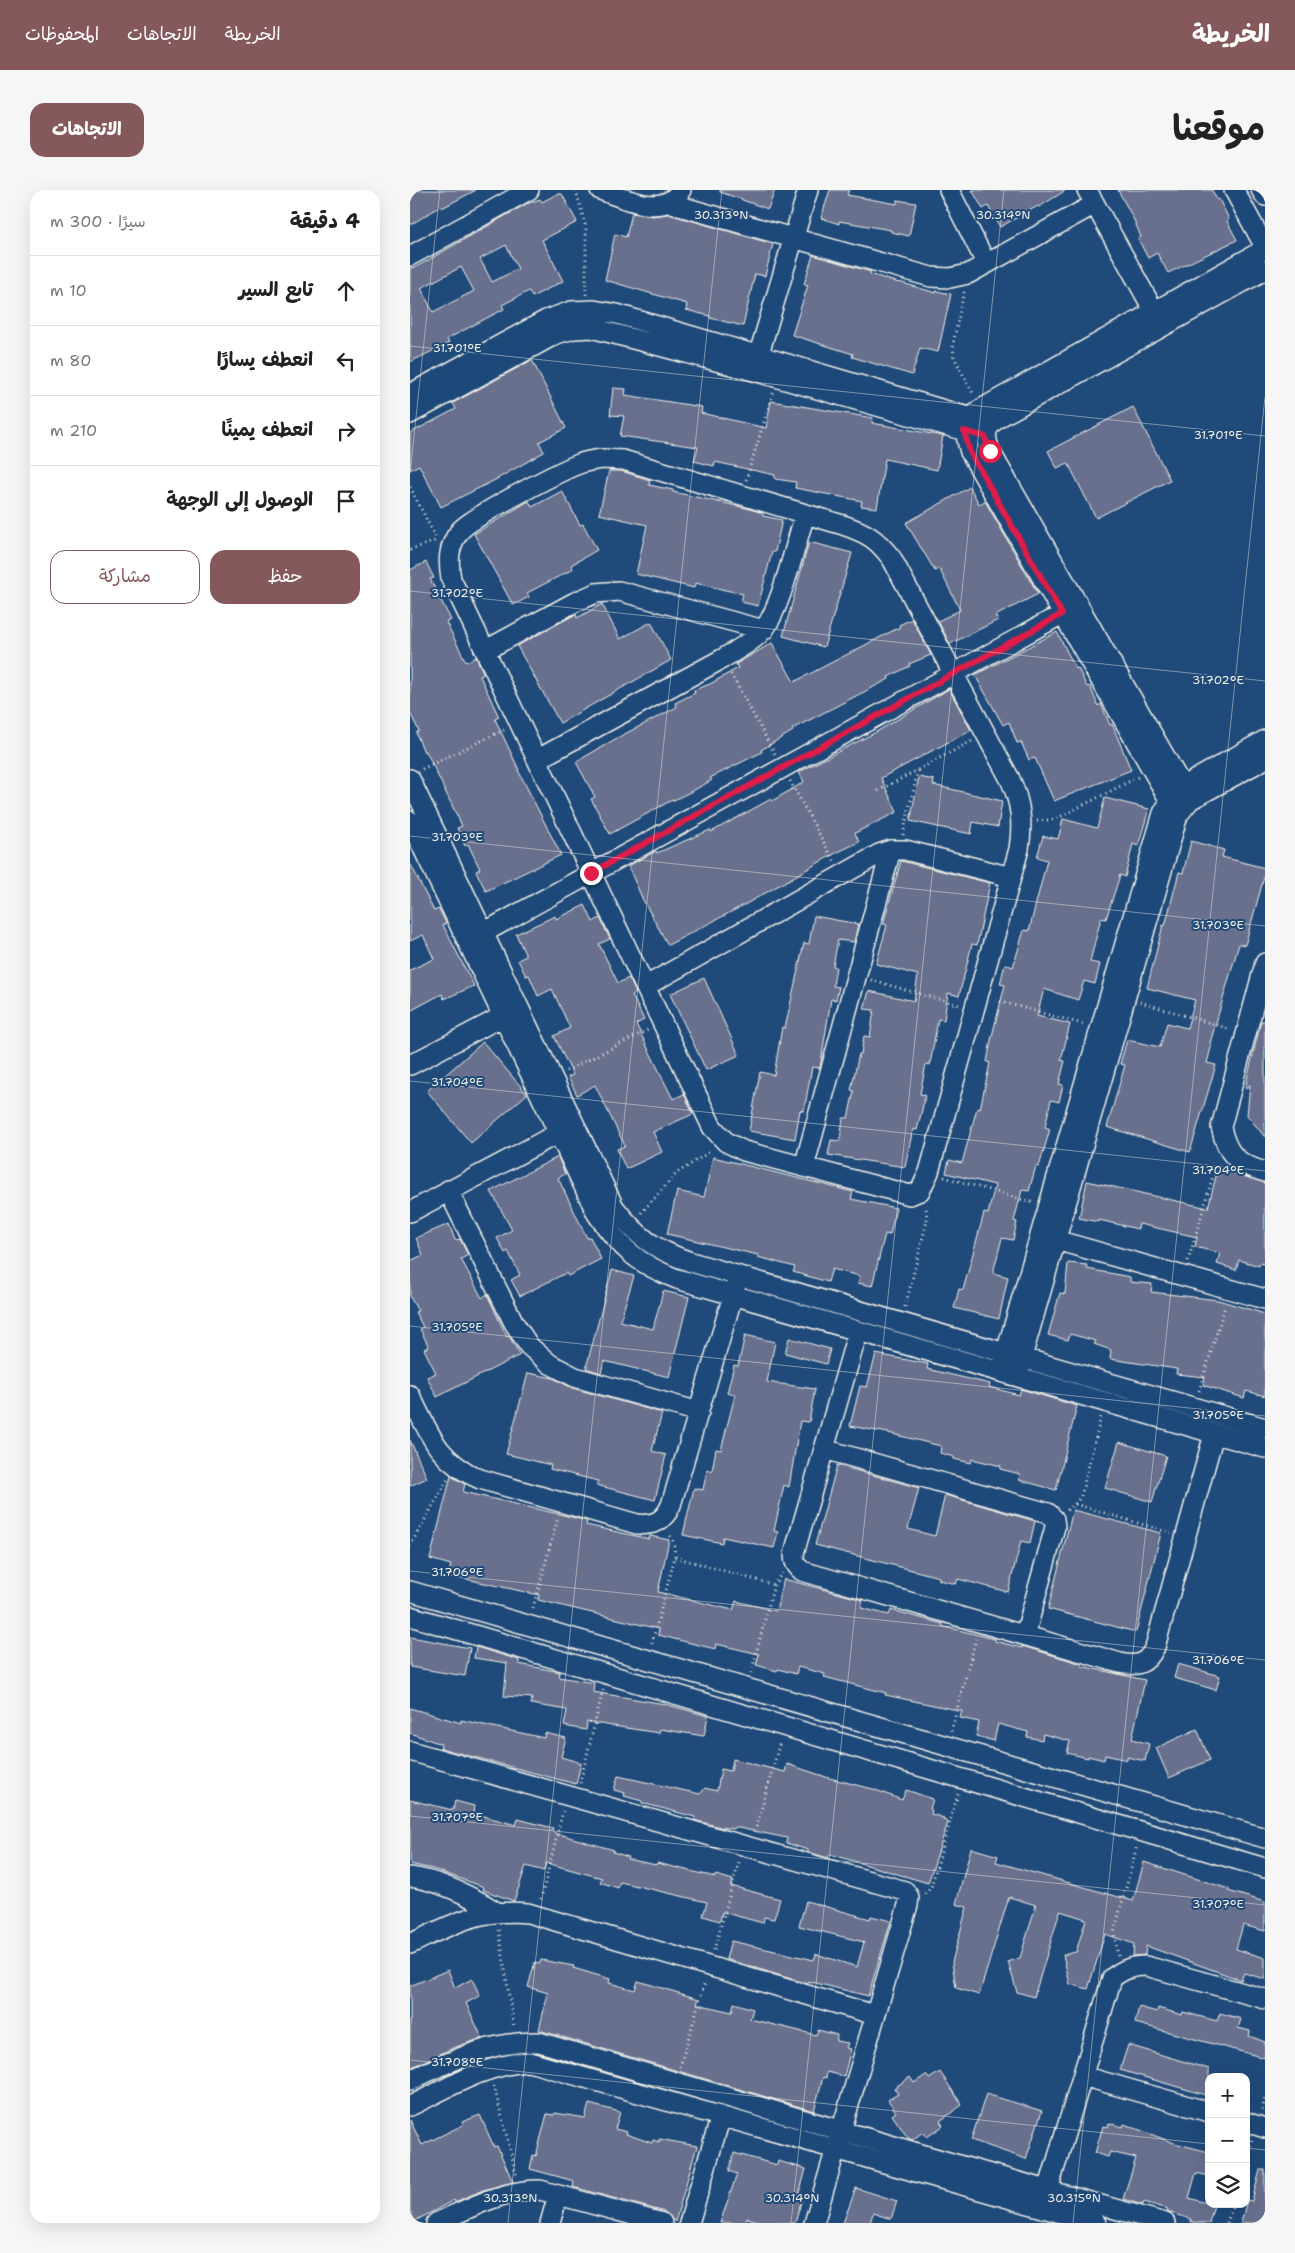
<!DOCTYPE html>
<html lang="ar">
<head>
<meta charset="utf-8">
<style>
	body { margin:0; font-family:"Shantell Sans","Playpen Sans Arabic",sans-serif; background:#f6f6f6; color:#222; direction:rtl }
	.controls { position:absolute; right:15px; bottom:15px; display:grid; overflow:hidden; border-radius:10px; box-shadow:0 5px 20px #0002 }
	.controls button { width:45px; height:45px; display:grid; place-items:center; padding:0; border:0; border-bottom:1px solid #e0e0e0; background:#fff; color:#222; font:25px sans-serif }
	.stop { position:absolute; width:15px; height:15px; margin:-11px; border:4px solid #e11d48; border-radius:50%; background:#fff }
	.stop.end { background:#e11d48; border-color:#fff; box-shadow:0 1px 5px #0008 }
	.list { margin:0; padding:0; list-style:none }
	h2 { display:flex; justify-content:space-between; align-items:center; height:65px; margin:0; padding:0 20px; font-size:21px }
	h2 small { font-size:16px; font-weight:400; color:#767676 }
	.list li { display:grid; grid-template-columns:32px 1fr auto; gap:15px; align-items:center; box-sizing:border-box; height:70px; padding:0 20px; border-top:1px solid #e0e0e0 }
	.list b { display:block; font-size:19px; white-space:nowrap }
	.list em { font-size:16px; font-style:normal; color:#767676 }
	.actions { display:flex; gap:10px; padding:15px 20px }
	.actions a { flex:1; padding:11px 0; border:1px solid #85585c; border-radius:15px; text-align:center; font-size:18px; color:#85585c }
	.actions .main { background:#85585c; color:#fff }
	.icon { flex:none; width:28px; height:28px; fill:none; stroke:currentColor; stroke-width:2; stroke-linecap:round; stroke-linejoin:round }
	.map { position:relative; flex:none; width:855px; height:2033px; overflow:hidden; direction:ltr; border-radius:15px }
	header { display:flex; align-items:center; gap:30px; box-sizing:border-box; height:70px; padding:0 25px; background:#85585c; color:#fff }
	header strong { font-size:24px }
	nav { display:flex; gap:28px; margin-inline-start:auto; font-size:18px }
	.intro { display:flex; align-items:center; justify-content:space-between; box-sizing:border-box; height:120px; padding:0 30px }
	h1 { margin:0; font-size:35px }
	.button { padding:12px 22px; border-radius:15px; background:#85585c; color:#fff; font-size:18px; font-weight:700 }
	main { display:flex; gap:30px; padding:0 30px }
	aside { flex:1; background:#fff; border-radius:15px; box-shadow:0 5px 20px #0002 }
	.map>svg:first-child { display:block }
	.building { fill:#68708e; stroke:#f4f1e8; fill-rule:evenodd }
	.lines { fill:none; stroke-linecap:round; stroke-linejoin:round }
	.street-casing { stroke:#f4f1e8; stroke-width:22 }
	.path { stroke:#f4f1e8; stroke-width:3; stroke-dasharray:1 4; stroke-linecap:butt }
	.street { stroke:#1f4a7a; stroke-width:19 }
	.route { stroke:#e11d48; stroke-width:6 }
	.ticks { fill:none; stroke:#f4f1e8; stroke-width:1; stroke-opacity:0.45 }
	.ticks-label { font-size:12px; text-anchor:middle; fill:#f4f1e8; stroke:#1f4a7a; stroke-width:4; stroke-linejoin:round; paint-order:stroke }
</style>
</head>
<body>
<header>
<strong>الخريطة</strong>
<nav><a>الخريطة</a><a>الاتجاهات</a><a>المحفوظات</a></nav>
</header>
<div class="intro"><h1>موقعنا</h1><a class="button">الاتجاهات</a></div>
<main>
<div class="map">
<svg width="855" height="2033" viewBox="0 0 855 2033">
	<rect width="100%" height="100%" fill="#1f4a7a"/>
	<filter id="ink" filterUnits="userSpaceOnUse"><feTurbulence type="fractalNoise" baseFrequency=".02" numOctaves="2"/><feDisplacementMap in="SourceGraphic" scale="10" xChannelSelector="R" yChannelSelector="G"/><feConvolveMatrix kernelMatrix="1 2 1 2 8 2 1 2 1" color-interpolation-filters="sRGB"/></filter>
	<g filter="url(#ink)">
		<path class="building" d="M0,0h66l-34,18 -1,-2 -31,19z
			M310,0h55l-7,19 -48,-17z
			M420,0h19l-2,5 50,9v-4l19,3 -7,33 -18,-4v-2l-52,-9v3l-18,-6z
			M562,0h94l-27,17 -1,-1 -38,21 -12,-21 -5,3z
			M708,0h94l5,10 2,-1 10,20 -2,2 10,19 -69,33 -11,-20 -9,5 -10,-19 3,-2 -7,-17z
			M147,4h5l15,28 -35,18 21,41 -31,16 -3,-6 -27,14 2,4 -57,30 2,4 -39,19v-94l6,-1 110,-63 14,-5 2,3zM96,55l12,24 -26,13 -12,-23zM51,77l13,24 -41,21 -12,-24z
			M222,23l21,3 15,-2 105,30 -8,32 -10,-2 -12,52 -33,-8v-2l-24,-6 1,-6 -82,-24 10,-46 11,3z
			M403,65l58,17 -1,2 29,9v-1l37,11v-2l15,3 -13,58 -18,-4 -8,27 -60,-18 1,-3 -61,-19 16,-50 -4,-1z
			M122,170l34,68 -27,14 5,10 -49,28 -54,27 -22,-42 -9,5v-37l46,-24 -3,-6z
			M203,198l13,1 -1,6 77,12 -1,6 65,15 5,-27 102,17 -1,5 71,13 -6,34 -52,-11 -8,49 -16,-2 1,-5 -67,-13 1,-6 -21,-3v-4l-60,-13 -1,4 -20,-5 4,-14 -78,-11 4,-20 -14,-1z
			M723,217l37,73 -74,38 -28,-55 -11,5 -9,-17z
			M199,281h12l29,9 -1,5 24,5v2l73,16 17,5v3l19,4 -7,32h-3l-14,54 -17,-4 2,-8 -48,-11 -1,5 -58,-14 11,-49 -48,-11z
			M560,297l9,17 6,-3 53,93 -43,22 3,4 -48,24 -12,-23 22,-11 -21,-42 -4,3 -29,-48z
			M152,301l18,34 3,-1 14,26 -26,15 2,4 -46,24 2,4 -16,8 -39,-71 55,-33 3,6z
			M399,352l43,11 -28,94 -41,-11z
			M16,372l8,16 -4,1 21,41 -5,2 20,40 10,-5 8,17 -4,2 19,41 -4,2 24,51h-1l43,85 -75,36 -10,-20 4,-2 -12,-25 -3,2 -8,-18 5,-2 -36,-75 -2,1 -8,-19 3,-2 -9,-18v-143z
			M192,414l18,35 31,-17 20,38 -111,63 -43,-77 59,-32 1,4z
			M502,429l19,36 -22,9 1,2 -22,11 1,2 -97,50 1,2 -32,19 1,2 -52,26 2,2 -16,9 -24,12v-1l-62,34 -19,-35 4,-2 -19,-35 41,-24 60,-31 -2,-4 20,-10 -1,-3 16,-6 28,-16 -2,-4 36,-21 22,39 106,-55 -1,-2z
			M647,442l19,37 2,-1 9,19 3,-1 8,20 3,-2 9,21 2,-1 19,46 -77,31 -19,-43 -6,2 -8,-18 -4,1 -8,-21 -6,3 -28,-50z
			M539,499l22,41 -90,48 16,34 -42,21 4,9 -27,13 -86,49 -78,41 -25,-45 -15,-34 28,-15 1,2 53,-23 1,2 60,-33 1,2 32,-19 -5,-10 77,-40z
			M509,587l15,3 -1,5 69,16 -4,26 -25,-5 -2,12 -61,-13z
			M695,608l44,11 -11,37 -5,-2 -8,33 -5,-2 -14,44 -5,-1 -11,44 10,2 -5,20 -11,-3 -6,19 -34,-11 -7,27 33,8 -9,36 4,1 -6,23 4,1 -4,17 -8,-2 -6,27 5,2 -11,38 -3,-1 -7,25 -7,-1 -8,31 3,1 -4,18 -11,-2 -9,35 15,4 -9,42 -45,-11 5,-19 4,1 21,-77 4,1 7,-29 -49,-12 3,-13 13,3 15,-55 3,1 10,-46 -3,-1 4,-22 14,-55 -5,-1 5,-20 8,3 11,-37 5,1 18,-71 -10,-3 6,-21 15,3 5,-20 34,9z
			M781,651l33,9 -2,7 43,11v6l-20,71 -6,-1 -29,99 2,1 -5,19 9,2 -26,87 -83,-25 18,-62 -5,-1 7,-24 33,7 7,-24 20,5 8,-28 -48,-12 16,-63 2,1 14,-54 4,1z
			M491,671l89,22 -13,62 -5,-1 -13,52 -11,-3 -4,27 -6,-1 -8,46 -4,-1 -6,30 5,1 -3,15 -5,20 -4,-1 -8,38 -77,-12 3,-15 9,1 3,-23h5l6,-27 -3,-1 8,-36h2l3,-18 6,1 4,-27 -10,-1 5,-18 45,10 4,-26 -42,-11 11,-39 -4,-1z
			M0,673l24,48 5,-2 7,14 -3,2 31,61 -30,13 -2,-5 -32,17v-41l24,-11 -11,-24 -13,6z
			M175,715l8,17 7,-4 10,21 -11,5 19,39 11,-5 7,15 -4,2 12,25 -8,4 29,59 8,16 11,-5 9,20 -40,18 9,20 -36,17 -9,-20 8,-3 -30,-61 -18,10 -9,-18 5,-2 -19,-39 16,-8 -18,-39 -14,7 -9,-21 -3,1 -8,-16 8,-4 -10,-22 39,-18 1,3z
			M404,726l44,8 -4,18 -16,-2 -5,26 3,1 -3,19 6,1 -3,13 -5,-1 -11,69 -8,-1 -8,44 -4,-1 -5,29 -46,-8 11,-59 14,3 8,-48 3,1 19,-85 5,1z
			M294,788l35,77 -33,15 -36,-76z
			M851,831h4v116l-18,-22 3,-30 -5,3z
			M73,852l44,52 -56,49 -44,-52z
			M148,967l7,17 -7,4 29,60 3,-1 11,22 -33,17 -2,-3 -46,23 -9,-16 9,-5 -12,-24 -3,2 -8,-15 15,-8 -21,-39z
			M303,967l140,35 -2,7 45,9 -6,27 -5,-1 -13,52 -14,-3 2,-7 -28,-7 -4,13 -35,-10 2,-5 -37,-10v-2l-91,-21 10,-43 27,6z
			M808,978l47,15v81l-5,-1 -1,3 -20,-6 -3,10 -19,-6 3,-11 -25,-6 2,-10 -58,-13 -1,5 -39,-9v2l-20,-4 8,-37 121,27z
			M39,1034l6,16 5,-1 8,16 -7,4 21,39 5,-4 20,43 2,-1 11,19 -83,42 -10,-20 9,-4 -12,-24 5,-2 -9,-18 3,-2 -8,-15 3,-1 -8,-14v-36l13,-6 -7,-17z
			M658,1073l19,2v4l43,8v5l22,2 -1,8 67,8 47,14v82l-19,-5 -2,7 -41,-13 2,-8 -29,-3 1,-5 -67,-10 1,-9 -17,-6 2,-3 -26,-7 -2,6 -20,-5 12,-42 5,1z
			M202,1080l22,6 -14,45 33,8 10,-38 26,6 -20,80 -65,-16 -3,12 -15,-5z
			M335,1145l30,7 -8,40 48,7 -6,33 -9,-1 -11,66 -5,-2 -10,46 4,1 -4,16 -51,-11 -1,6 -39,-8 11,-47 9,2 4,-20 5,1 4,-22 5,1 14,-55 -8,-2 7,-28 4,1z
			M379,1148l41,11 -4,15 -41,-11z
			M466,1164l52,10 -1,5 63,15 -1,3 30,8 2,-6 56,17 -21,84 -37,-10 1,-6 -20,-5 1,-3 -29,-7 -1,4 -17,-4v-2l-14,-4 1,-7 -53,-13 -38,-7 10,-40 7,1z
			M118,1183l25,5 19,10 90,25 -10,38 14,4 -11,45 -59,-15 2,-4 -48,-12 1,-4 -45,-11z
			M0,1250l17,38 -17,8z
			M709,1252l47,14 -14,46 -47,-14z
			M427,1275l82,23 -11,41 27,7 10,-41 90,26 -5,22 -9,-2 -13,51 -50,-13 -2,5 -17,-4v-3l-124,-32z
			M41,1286l14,8 -2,8 113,26 11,3 -1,4 63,14 1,-3 19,4 -11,52 75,18 3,-9 40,10 8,-32 79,21 -2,8 28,7 2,-5 52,14 -1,2 53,13v2l27,7v-2l60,18 -1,2 64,14 -13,59 17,5 -4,17 -18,-4v3l-22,-5 -1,5 -16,-4v2l-21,-5 3,-12 -27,-7 -1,6 -15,-3 1,-5 -30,-8 -4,17 -18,-5 3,-14 -19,-4 2,-7 -77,-16 1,-2 -62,-16 1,-3 -27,-7 -2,7 -18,-5 -1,2 -21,-6 3,-11 -43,-10 -1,5 -57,-14 1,-6 -121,-29 1,-5 -91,-20 3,-10 -21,-6z
			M663,1320l88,23 -25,99 -88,-23z
			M0,1447l60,11 -5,28 -55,-9z
			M66,1457l43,13v4l41,8 -1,5 35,6 -1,9 72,12 43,12 -4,20 -44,-7 -1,4 -72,-11 -1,8 -22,-4 3,-16 -36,-6 1,-6 -28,-2 3,-33 -33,-5z
			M768,1474l42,12 -4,14 -42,-12z
			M0,1518l51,15v-3l83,18 1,-5 21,5 -5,19 20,6 -5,21 -136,-36 1,-4 -31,-11z
			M787,1539l13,31 -41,18 -13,-30z
			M323,1569l52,13 2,-8 42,14 44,11 29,11 4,-10 27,9 -3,10 2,1 -1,4 13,4 -1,2 5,2 -20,61 -98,-29 -2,4 -20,-6v-2l-22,-7 1,-5 -53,-11v2l-14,-2 -26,-7 1,-3 -53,-14v-2l-18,-5 1,-3 -11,-3 4,-14 82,18 5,-6 12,3 4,-22 10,2z
			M0,1610l43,10 2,-9 19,5 -1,7 43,12 2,-6 35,9 -1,3 3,2 59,17 -1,2 15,5 -1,2 29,6 1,-2 58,14 1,-2 17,5 -2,6 49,13 -6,20 -10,-2 -1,6 -41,-11 -2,9 -17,-5 4,-14 -87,-20 -2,6 -18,-6 2,-4 -56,-15 -2,8 -18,-5 -12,35 -31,-11 1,-3 -51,-18 -23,-5z
			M561,1658l27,8 -2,6 137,39 11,-39 85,27 -1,2 37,11v29l-22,-6 -7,24 29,9v21l-21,-6 -3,7 -95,-34 -1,9 -12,1 1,-12 -29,-10 -17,55 -18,-5 -7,-29 13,-3 10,-33 -26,-8 -26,86 -17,-5 -9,-30 12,-4 16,-53 -27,-8 -30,98 -23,-7 -4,-26 15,-55 -11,-3z
			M396,1711l64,18 1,-3 20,5 -23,75 -60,-15v3l-82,-25 5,-18 83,19 2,-6 41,13 7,-25 -65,-16z
			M131,1770l33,6 -1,2 37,11 -1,4 26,7 3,-9 61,18 -2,5 35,8 2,-9 19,6 -3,10 66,16 2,-5 19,5 -1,6 12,2 -2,5 5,1 -7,27 -17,-4 -1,6 -3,-1 -9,34 -275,-81 9,-37 -20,-6 7,-25 5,1z
			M38,1780l7,18 17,-9 8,17 -14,7 16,35 -29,10 -43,20v-82z
			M729,1817l18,5 1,-4 24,7 1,-3 34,9 3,-8 21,6 -3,9 12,3 -1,5 16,6v16l-130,-35z
			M718,1855l81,24v27l-89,-26z
			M530,1882l22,33 -22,16 3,5 -16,11 -4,-5 -11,8 -4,-2 -16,-23 4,-3 -8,-12 10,-6 -4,-6 16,-11 4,6 12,-8 3,4z
			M576,1904l56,17 -16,48 -55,-19z
			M179,1914l31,8 -5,17 12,3 -1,2 26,9 1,-3 6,2v-3l38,7 -22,76 -10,-10 -92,-25 1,-6 -44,-12 3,-14 3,1 11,-42 7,1 1,-2 30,5z
			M70,1925l14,32 3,-1 16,36 -30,8 -28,12 -1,-2 -39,21 -5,-11v-90l12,25 41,-20 -1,-3z
			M699,1933l14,4 1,-3 50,19 35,9v24l-13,-3 -7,25 25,7 -5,18h-12l-7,-2 1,-2 -24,-7 1,-3 -24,-7 -1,3 -20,-6 13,-41 -26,-6 -2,5 -13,-4 8,-27 5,1z
			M324,1963l43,12 1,-4 28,8 -8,29 4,1 -7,24h-29l-19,-5 -2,5h-25l17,-49 -8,-3z
			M850,1980h5v53h-24l6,-23 5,1z
			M446,1998l41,13 -6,18 -18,-6 -3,10h-27z"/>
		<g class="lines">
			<defs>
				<path id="street" d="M190,0c25,8 63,29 81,0
					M539,0l37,73
					M677,0l67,121
					M824,0l31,57
					M851,0l4,6
					M259,13l262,74 19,1 18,-4 127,-70
					M0,66l119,-66
					M345,177l53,-177
					M0,204l136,-74 25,-9 23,-1 23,4 365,107
					M0,224l146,-80 18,-5 18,-1 162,43 222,63
					M192,269l21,1 220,65c24,8 34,14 49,34l118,220c11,24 13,44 9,70l-90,323 -9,19 -10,4 -166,-44 -18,-9 -14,-15 -261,-548c-3,-18 -3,-32 8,-47 10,-14 101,-61 120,-68 7,-3 15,-4 23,-5z
					M76,460l89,-48 21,-9 23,-2 145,39
					M128,569l184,-100c14,-9 30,-16 41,-29 17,-18 33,-89 42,-115
					M0,589l204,428c23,30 41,43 77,55l574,166
					M780,610l-200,-349c-7,-20 -4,-25 13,-36l262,-145
					M768,625l-208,-363c-6,-22 -8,-28 11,-43l284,-160
					M0,631l187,393c23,34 41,50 80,65l588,169
					M73,743l579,-319
					M855,773l-44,164c6,28 16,37 44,45
					M236,796l233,-132 12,-4h14l106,27
					M0,875l93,-49
					M394,977l87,-317
					M38,1000l66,133 15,23 21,18 25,13 124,35
					M0,1022l158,-84
					M635,1047l220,62
					M448,1141l-63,219c-2,9 -1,14 7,21l318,92c17,4 27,1 35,-16l59,-213
					M592,1176l161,-553 7,-12 12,-14 83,-47
					M608,1181l160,-556 12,-15 75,-41
					M0,1205c19,38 28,67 70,84l157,45c17,2 27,-3 34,-19l65,-220
					M414,1259l224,64 6,6 1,8 -30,108
					M0,1401l855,247
					M0,1426l855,252
					M0,1561l495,140 4,6 -1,8 -94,318
					M0,1687c31,4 61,19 87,35
					M0,1754c45,-21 67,-35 118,-31l347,102
					M673,1886l126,36
					M0,1890c44,-20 79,-39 129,-38l430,126 196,55
					M0,1916c38,-18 76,-42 119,-44l567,161
					M836,1932l19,6
					M638,2000l64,-212c12,-9 20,-12 34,-12l119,33
					M26,2033c34,-15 66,-33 104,-33l122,33
					M140,2033l8,-28
					M279,2033l32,-107"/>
			</defs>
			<use href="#street" class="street-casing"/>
			<path class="path" d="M166,0l10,38v67
				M554,102l-11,52 1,13 20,38
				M336,290l27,-87
				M0,297l26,51
				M0,360l25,-9
				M321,484l44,80
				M12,579l82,-39
				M380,591l44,80
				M468,601l94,-50
				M627,631l19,-2 82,-42
				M493,645l15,-65
				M461,790l88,25
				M585,810l91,25
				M730,812l90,27
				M156,881l82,-41
				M534,987l90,26
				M231,1023l36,-40 34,-22
				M778,1071l25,-85 6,-11
				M495,1117l22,-86 -1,-15
				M789,1201l26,-85
				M665,1314l96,29
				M657,1320l8,-6 6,-8 20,-79
				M0,1356l38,-67
				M265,1367l99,28
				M123,1418l25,-90
				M242,1453l23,-86 -1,-14 -5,-10
				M341,1483l23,-88 8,-12
				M541,1541l25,-92
				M170,1593l23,-93
				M345,1642l25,-90
				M515,1704l6,-7 27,-93
				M131,1709l22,-88
				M89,1740l15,98
				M304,1760l25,-88
				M708,1766l-4,-23 23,-87
				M270,1877l25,-85
				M84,1896l23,91
				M852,1920l3,-11
				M836,1970l6,-20
				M0,2029l2,4
				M817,2033l6,-19"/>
			<use href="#street" class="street"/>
		</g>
	</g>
	<g class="lines" filter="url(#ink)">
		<path class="route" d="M181,683l471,-259 -92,-162 -6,-21 21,6 5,14"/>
	</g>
	<path class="ticks" d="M847,0l8,1M0,156l855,90M0,284l30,-284M0,401l855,90M0,646l855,90M0,891l855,90M0,1136l855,90M0,1381l855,89M0,1626l855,89M0,1870l799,84M836,1958l19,2M98,2033l214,-2033M381,2033l213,-2033M663,2033l192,-1826"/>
	<g class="ticks-label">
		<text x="311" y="29">30.313°N</text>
		<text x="593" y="29">30.314°N</text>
		<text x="47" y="162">31.701°E</text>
		<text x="808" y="249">31.701°E</text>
		<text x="47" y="407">31.702°E</text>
		<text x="808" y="494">31.702°E</text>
		<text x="47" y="651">31.703°E</text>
		<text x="808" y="739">31.703°E</text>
		<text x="47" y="896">31.704°E</text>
		<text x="808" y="984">31.704°E</text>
		<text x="47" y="1141">31.705°E</text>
		<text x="808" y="1229">31.705°E</text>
		<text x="47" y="1386">31.706°E</text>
		<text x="808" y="1474">31.706°E</text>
		<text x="47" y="1631">31.707°E</text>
		<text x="808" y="1718">31.707°E</text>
		<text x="47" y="1876">31.708°E</text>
		<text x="100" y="2012">30.313°N</text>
		<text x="382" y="2012">30.314°N</text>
		<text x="664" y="2012">30.315°N</text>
	</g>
</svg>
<div class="controls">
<button>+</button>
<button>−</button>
<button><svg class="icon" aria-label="layers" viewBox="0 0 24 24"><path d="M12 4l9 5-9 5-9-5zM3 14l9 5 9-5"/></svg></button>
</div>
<div class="stop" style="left:580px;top:261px"></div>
<div class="stop end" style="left:181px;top:683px"></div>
</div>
<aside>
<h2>4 دقيقة<small>سيرًا · 300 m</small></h2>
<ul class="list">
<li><svg class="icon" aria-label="ahead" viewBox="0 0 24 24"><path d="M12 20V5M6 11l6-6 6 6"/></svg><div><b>تابع السير</b></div><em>10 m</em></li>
<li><svg class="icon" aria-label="left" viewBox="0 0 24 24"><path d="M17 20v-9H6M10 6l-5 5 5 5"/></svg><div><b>انعطف يسارًا</b></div><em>80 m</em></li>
<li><svg class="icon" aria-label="right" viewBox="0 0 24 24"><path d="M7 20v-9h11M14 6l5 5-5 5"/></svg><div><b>انعطف يمينًا</b></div><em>210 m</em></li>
<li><svg class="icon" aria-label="arrive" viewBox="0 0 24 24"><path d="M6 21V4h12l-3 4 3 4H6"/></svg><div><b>الوصول إلى الوجهة</b></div></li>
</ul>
<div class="actions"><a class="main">حفظ</a><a>مشاركة</a></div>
</aside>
</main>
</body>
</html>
